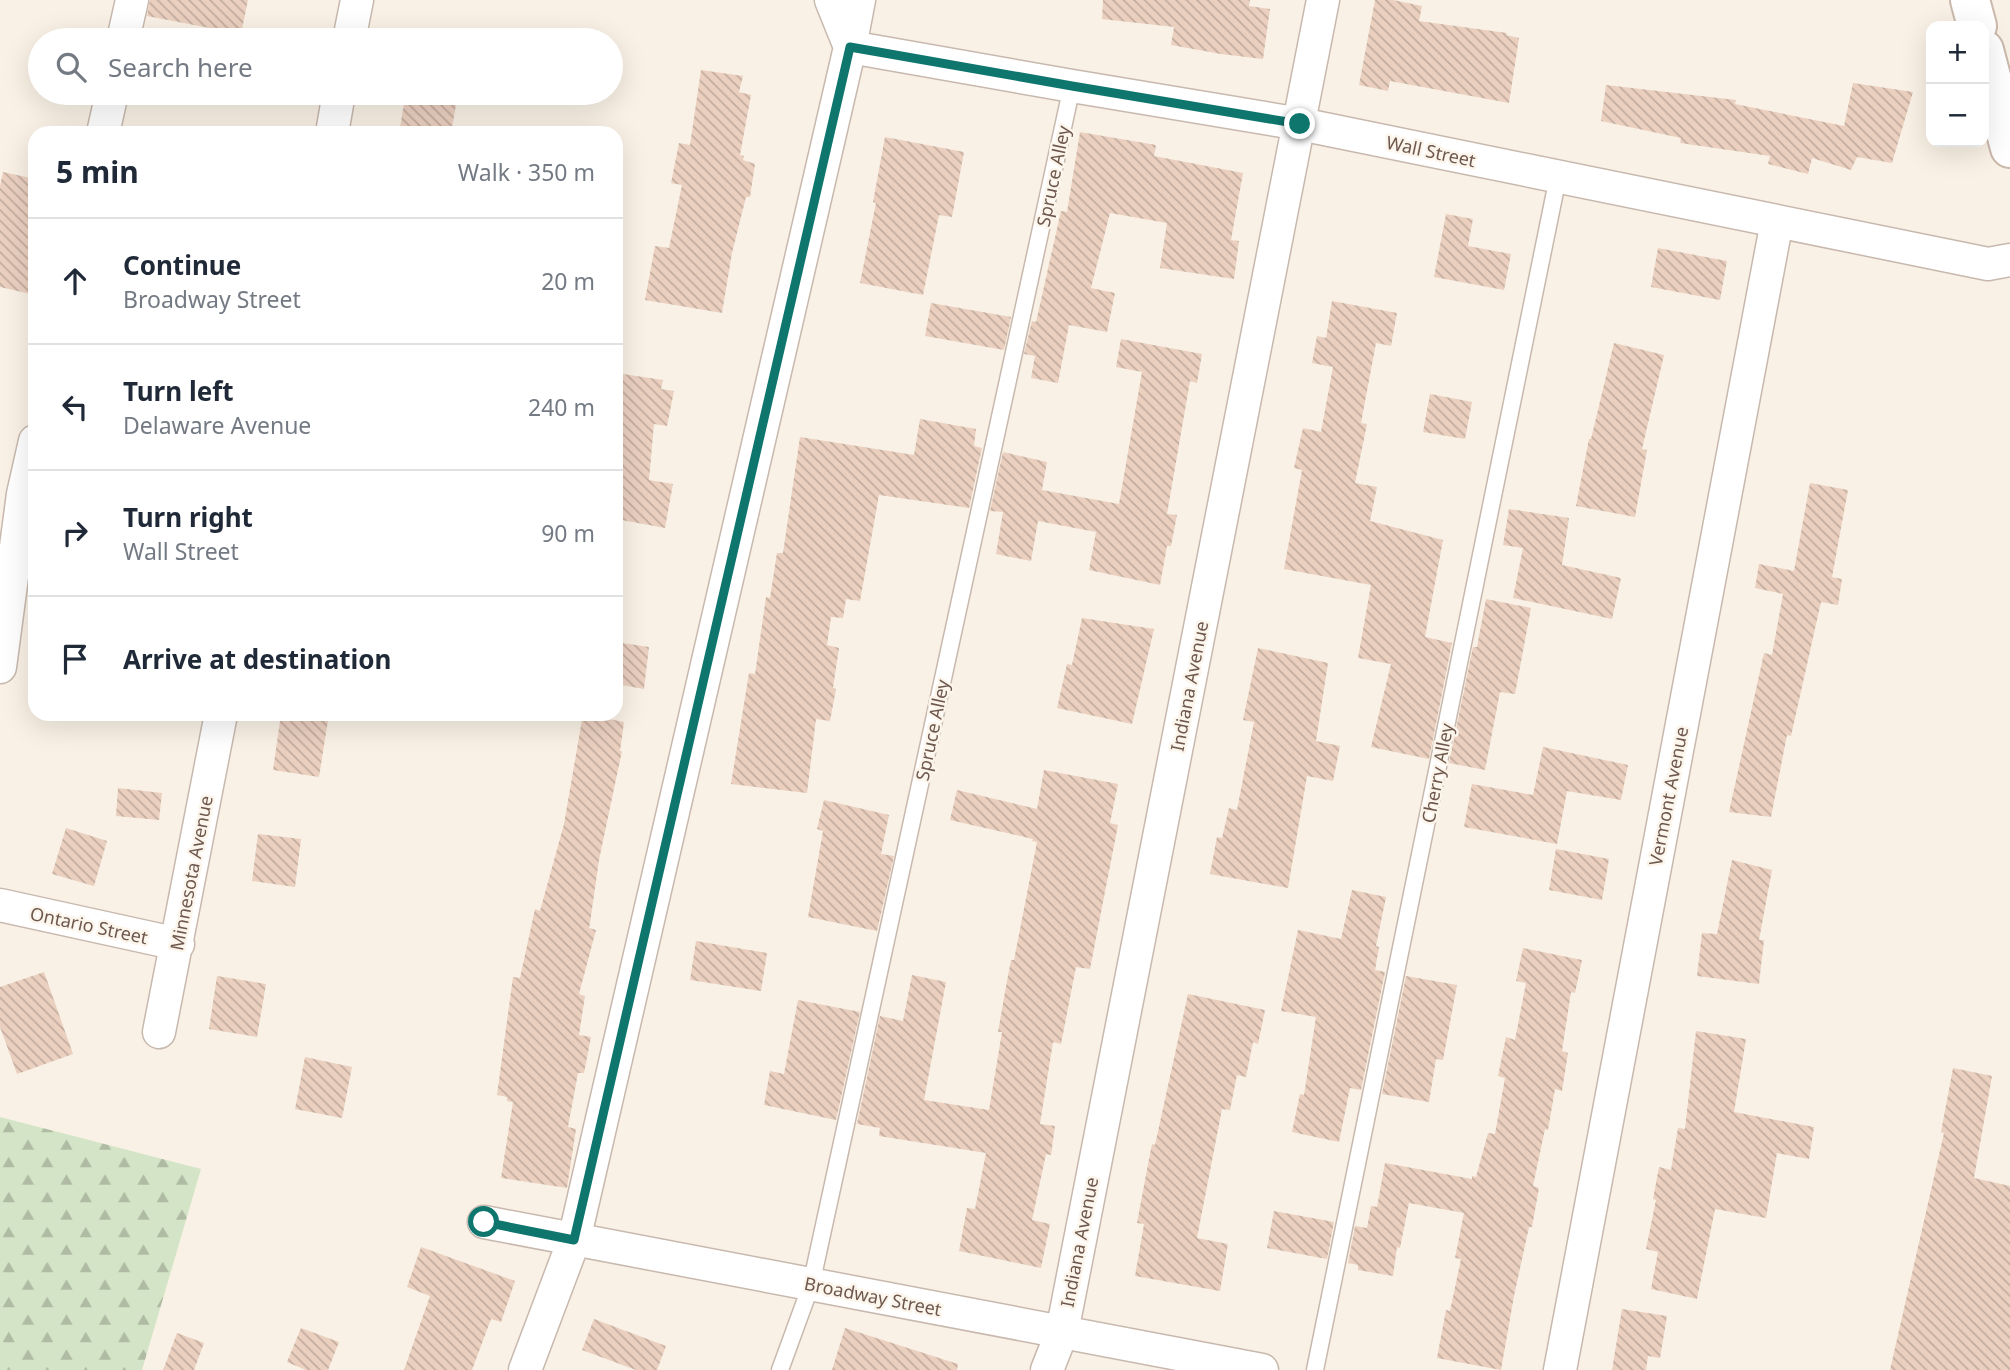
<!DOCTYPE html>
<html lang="en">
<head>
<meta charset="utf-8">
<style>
	body { margin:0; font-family:"Noto Sans",sans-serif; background:#f6f6f7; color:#1f2937 }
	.controls { position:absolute; right:21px; top:21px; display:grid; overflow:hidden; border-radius:14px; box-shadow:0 7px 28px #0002 }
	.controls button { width:63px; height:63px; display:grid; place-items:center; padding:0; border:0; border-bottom:2px solid #e0e1e3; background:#fff; color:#1f2937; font:35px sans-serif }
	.stop { position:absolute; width:21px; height:21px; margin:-16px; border:5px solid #0f766e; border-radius:50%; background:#fff }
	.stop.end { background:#0f766e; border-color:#fff; box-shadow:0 2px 7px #0008 }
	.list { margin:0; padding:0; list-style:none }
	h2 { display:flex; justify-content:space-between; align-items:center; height:91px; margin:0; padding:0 28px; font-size:30px }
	h2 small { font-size:23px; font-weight:400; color:#747a83 }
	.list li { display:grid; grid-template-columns:46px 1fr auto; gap:21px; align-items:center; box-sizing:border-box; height:126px; padding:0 28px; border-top:2px solid #e0e1e3 }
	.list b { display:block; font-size:26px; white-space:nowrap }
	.list p { margin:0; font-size:23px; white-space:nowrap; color:#747a83 }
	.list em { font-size:23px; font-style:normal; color:#747a83 }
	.icon { flex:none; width:38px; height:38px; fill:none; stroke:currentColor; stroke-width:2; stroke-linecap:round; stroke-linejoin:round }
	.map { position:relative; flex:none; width:2010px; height:1370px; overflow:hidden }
	.search { position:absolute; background:#fff; box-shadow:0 7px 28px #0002; left:28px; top:28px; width:595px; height:77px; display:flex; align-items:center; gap:18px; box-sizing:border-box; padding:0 24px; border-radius:38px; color:#747a83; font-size:26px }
	.panel { position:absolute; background:#fff; box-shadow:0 7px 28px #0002; left:28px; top:126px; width:595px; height:595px; border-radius:21px }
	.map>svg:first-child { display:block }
	.forest { fill:url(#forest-firs) }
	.building { fill:url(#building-back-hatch) }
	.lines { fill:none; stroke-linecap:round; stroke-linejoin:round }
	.lane-casing { stroke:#c8b8ad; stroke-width:19 }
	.street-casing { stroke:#c8b8ad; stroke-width:35 }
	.secondary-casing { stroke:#cbb9ac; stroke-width:42 }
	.lane { stroke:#fff; stroke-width:16 }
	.street { stroke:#fff; stroke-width:32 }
	.secondary { stroke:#fff; stroke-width:38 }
	.route { stroke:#0f766e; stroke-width:9 }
	.labels { text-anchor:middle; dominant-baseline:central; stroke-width:5; stroke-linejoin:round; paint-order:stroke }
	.street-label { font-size:18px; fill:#6e584e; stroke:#fcf5eb }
</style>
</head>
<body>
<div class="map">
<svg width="2010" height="1370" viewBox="0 0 2010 1370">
	<defs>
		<pattern id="forest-firs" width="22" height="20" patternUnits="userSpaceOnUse" patternTransform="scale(1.75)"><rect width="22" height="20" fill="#d3e5c6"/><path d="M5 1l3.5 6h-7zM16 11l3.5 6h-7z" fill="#afbca3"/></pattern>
		<pattern id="building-back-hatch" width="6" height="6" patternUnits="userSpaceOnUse" patternTransform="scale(1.75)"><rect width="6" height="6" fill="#ebd0c0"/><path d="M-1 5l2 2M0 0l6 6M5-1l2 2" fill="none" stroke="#c3ac9e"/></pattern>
	</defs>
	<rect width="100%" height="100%" fill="#f9f1e5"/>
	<path class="forest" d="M0,1117l201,52 -59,201h-142z"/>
	<path class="building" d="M150,0h98l-7,34 -94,-18z
		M1103,0h147l-1,6 21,3 -7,50 -42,-5 -50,-9 3,-18 -72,-8z
		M1375,0h18l29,6 -3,15 88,12 -1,2 13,3 -10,65 -119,-22 -2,10 -29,-6z
		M701,70l42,6 -4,16 12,3 -11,60 4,1 -1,4 12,4 -5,33h-4l-14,56 -10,60 -77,-13 10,-54 14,2 13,-63 -11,-2 8,-40 11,2z
		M1853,83l60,9 -21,71 -35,-6 -6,13 -39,-12 -4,16 -40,-10 2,-8 -90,-13 1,-5 -80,-17 5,-36 130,15 -1,4 109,22z
		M406,93h20l31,6 -6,34h-52z
		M1080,132l76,13 -2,11 89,17 -12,67 8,1 -5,38 -74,-11 7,-45 -57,-10 -19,75 24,5 -8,39 -38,-7 -11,58 -27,-5 4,-22 -11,-2 8,-33 4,1 25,-111 6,1z
		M885,137l79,15 -12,65 -13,-2 -16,80 -63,-12 16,-80 -3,-1z
		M3,172l32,7v116l-35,-8v-101z
		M1446,214l27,5 -5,27 43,8 -7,36 -70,-13z
		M1658,248l69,13 -7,39 -69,-13z
		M1332,301l65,12 -6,33 -15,-3 -15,80 6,1 -12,59 22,4 -7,34 73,19 -18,97 27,6 -23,116 -58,-12 20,-83 -33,-6 13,-73 -87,-16 18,-99 -8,-2 9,-40 18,4 12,-65 -21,-4 5,-27 9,2z
		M931,303l80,14 -7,33 -79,-14z
		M1121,339l81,15 -5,29 -7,-2 -23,133 10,1 -6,31h-4l-7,39 -71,-15 7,-38 -58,-11 -7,40 -35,-7 7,-42 -13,-1 13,-59 44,10 -5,28 77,14 23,-132 -26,-5z
		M1614,343l50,12 -22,94 5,1 -12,67 -59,-11 13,-67h2z
		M616,373l47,7 -2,9 13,2 -7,35 -13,-2 -5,56 24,4 -8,44 -49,-9v-26l7,-58 -7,-1z
		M1430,394l42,8 -7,37 -42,-7z
		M920,419l56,10 -2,17 8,2 -13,60 -90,-13 -19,106 -14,-2 -3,19 -12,-1 -4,28 12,3 -6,40 3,1 -6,32 -14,-2 -9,74 -76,-9 18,-111 6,1 11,-77 4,1 7,-45h6l17,-116 114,18z
		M1810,483l38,7 -16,87 10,2 -4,26 -17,-3 -30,134 -4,-1 -16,82 -42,-5 35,-159 8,2 11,-61 -28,-6 4,-24 35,7z
		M1509,509l60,9 -7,47 59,13 -9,41 -99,-21 10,-50 -20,-3z
		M1486,599l45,9 -16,86 -15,-2 -15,78 -36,-7 24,-116h4z
		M1082,618l72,11 -22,95 -75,-16 10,-44 5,1z
		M616,642l33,5 -5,42 -28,-5z
		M1258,648l70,15 -12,78 24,5 -7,35 -26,-5 -19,112 -78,-14 7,-37 5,1 7,-30 8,2 17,-88 -11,-2z
		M281,714h48l-10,63 -46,-7z
		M583,714l41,8 -4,29h2l-23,109 -9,63 -1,5 7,2 -17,64 6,2 -6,39 12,2 -7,36h-6l-10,54 8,2 -9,59 -66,-10 12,-76 -6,-1v-4l-10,-2 16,-118 7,1 15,-69 5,2 24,-87z
		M1543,747l85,18 -7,35 -54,-9 -10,53 -93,-17 8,-43 61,11z
		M1044,770l74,14 -8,39 8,2 -28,144 -14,-2 -15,77 -8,-2 -13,82 15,2 -4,29 -5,-1 -14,66 18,4 -9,44 -82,-17 8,-43 8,1 11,-56 -107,-17 1,-8 -23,-4 23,-108 23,5 9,-46 34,7 -22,118 65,10 13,-78h-4l7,-40 6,-32h3l23,-118 -5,-1 1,-2 -83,-19 7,-30 80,19z
		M118,788l44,5 -3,27 -43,-4z
		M824,800l65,15 -8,39 13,2 -17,75 -69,-14 15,-86 -6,-2z
		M66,828l41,13 -13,45 -42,-12z
		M258,834l43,5 -6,48 -43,-6z
		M1556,849l53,10 -7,41 -53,-10z
		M1732,860l40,10 -13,70h5l-5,44 -62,-8 5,-43 15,1z
		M1352,890l34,7 -10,49 3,1 -4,23 10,2 -24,118 -11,-2 -11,54 -47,-10 8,-38 4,1 12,-78 -35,-6 17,-81 43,9z
		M696,941l71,12 -6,38 -71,-11z
		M1523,948l59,12 -7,33 -4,-1 -9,59 6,2 -6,38 -7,-2 -7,41 -3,-1 -12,57 6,2 -7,39h-3l-15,69 -13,74 -64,-12 9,-48 4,1 11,-52 -6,-1 9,-45 -55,-10 -9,45 -3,-1 -4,29 -35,-6v-5l-10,-2 7,-37 12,2 4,-22 6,1 8,-44 87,16v-3l4,1 12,-44 7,1 10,-56 -7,-2 8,-39 9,3 11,-57 -10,-2z
		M44,972l29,82 -56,20 -17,-47v-40z
		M217,976l49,8 -9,53 -48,-8z
		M1406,976l51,9 -14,75 -7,-1 -7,43 -47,-8z
		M1188,994l77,16 -7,34 -5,-2 -7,35 -9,-2 -7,35 -8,-1 -25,129 31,6 -8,47 -85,-15 9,-52 -7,-1 8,-43 7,-36 3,1z
		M798,1000l62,12 -24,108 -72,-15 6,-34 14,3z
		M1696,1031l50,8 -12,73 80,15 -5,32 -32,-6 -11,65 -51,-9 -18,90 -46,-10 7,-37 -12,-3 10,-49 -3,-1 6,-32 12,3 7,-42 7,1z
		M305,1057l47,10 -10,51 -47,-9z
		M1953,1068l39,8 -18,102 36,8v184h-120l54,-237 -3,-1z
		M1274,1211l60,11 -7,37 -60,-11z
		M421,1247l94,34 -14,41 -10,-3 -19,51h-68l26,-74 -23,-9z
		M1622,1309l45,7 -7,42 -12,-2 -2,14h-34z
		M594,1319l72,27 -9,24h-21l-54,-20z
		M301,1328l38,14 -11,28h-22l-19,-8z
		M845,1328l113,36 -1,6h-125z
		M177,1333l27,10 -10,27h-31z"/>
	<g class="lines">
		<defs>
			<path id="lane" d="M780,1370l31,-85 261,-1199
				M1315,1370l243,-1193"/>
			<path id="street" d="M831,0l19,47 222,39 228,38 688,140 22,-4
				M123,40l9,-40
				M349,40l8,-40
				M103,133l9,-40
				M332,133l7,-40
				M0,667l23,-173 12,-53
				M0,905l178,39
				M159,1032l62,-318
				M484,1222l778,148
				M525,1370l49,-130 276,-1193 9,-47
				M1047,1370l15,-38 261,-1332
				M1560,1370l217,-1149"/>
			<path id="secondary" d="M1970,0l7,26
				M1984,50l26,98"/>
		</defs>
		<use href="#lane" class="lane-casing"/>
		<use href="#street" class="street-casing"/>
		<use href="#secondary" class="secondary-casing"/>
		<use href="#lane" class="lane"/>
		<use href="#street" class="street"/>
		<use href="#secondary" class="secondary"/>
	</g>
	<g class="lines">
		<path class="route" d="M484,1222l90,18 276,-1193 222,39 228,38"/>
	</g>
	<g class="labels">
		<g class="street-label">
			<text transform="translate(1431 151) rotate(12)">Wall Street</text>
			<text transform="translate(1053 176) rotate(-78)">Spruce Alley</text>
			<text transform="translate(1189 686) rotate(-79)">Indiana Avenue</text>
			<text transform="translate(932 730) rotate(-78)">Spruce Alley</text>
			<text transform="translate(1437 773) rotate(-79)">Cherry Alley</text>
			<text transform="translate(1668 796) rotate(-79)">Vermont Avenue</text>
			<text transform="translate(191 873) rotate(-79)">Minnesota Avenue</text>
			<text transform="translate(89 925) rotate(12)">Ontario Street</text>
			<text transform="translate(1079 1242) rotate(-79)">Indiana Avenue</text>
			<text transform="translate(873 1296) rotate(11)">Broadway Street</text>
		</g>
	</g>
</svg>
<div class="controls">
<button>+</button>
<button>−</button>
</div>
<div class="stop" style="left:484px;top:1222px"></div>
<div class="stop end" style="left:1300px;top:124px"></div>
<div class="search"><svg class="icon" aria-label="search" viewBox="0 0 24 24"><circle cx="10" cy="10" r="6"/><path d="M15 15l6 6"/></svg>Search here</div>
<section class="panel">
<h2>5 min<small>Walk · 350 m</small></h2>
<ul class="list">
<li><svg class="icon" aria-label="ahead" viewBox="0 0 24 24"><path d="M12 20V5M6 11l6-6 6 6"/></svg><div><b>Continue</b><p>Broadway Street</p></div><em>20 m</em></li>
<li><svg class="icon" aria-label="left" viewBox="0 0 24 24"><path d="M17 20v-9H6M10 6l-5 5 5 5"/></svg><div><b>Turn left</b><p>Delaware Avenue</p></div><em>240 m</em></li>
<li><svg class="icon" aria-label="right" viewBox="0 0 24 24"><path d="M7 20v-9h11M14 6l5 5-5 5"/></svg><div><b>Turn right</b><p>Wall Street</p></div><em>90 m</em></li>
<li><svg class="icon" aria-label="arrive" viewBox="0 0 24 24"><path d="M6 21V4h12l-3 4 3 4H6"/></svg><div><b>Arrive at destination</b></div></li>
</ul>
</section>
</div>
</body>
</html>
